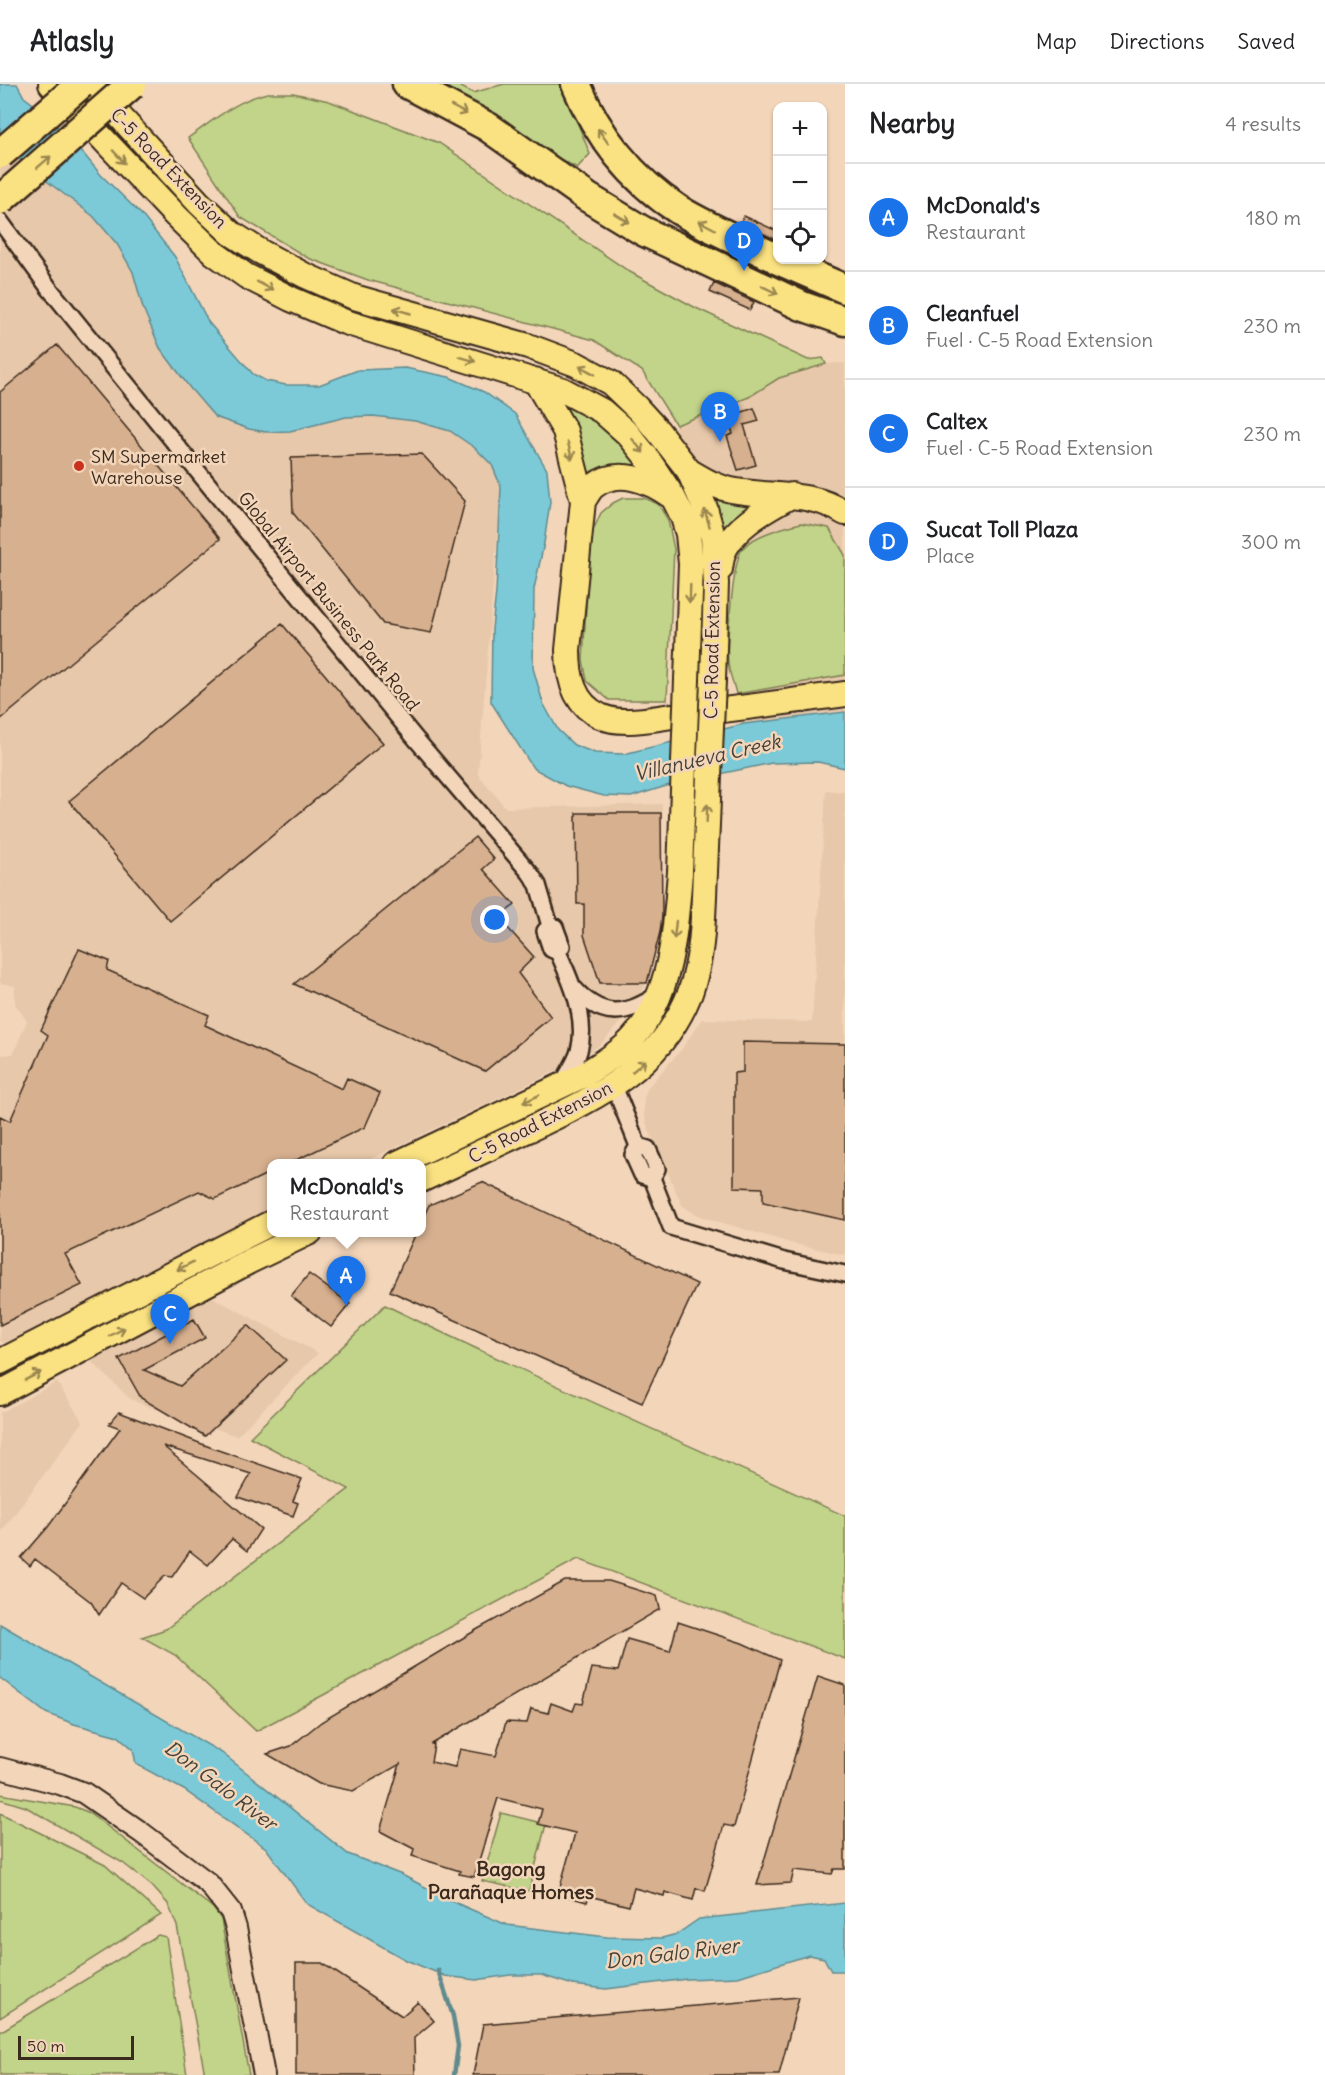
<!DOCTYPE html>
<html lang="en">
<head>
<meta charset="utf-8">
<style>
	body { margin:0; font-family:Delius,sans-serif; background:#f2f2f2; color:#202124 }
	.controls { position:absolute; right:18px; top:18px; display:grid; overflow:hidden; border-radius:12px; box-shadow:0 2px 4px #0004 }
	.controls button { width:54px; height:54px; display:grid; place-items:center; padding:0; border:0; border-bottom:2px solid #e0e0e0; background:#fff; color:#202124; font:30px sans-serif }
	.scale { position:absolute; left:18px; bottom:15px; width:116px; box-sizing:border-box; padding-left:6px; border:3px solid #3b2a1e; border-top:0; font-size:16px; line-height:21px; white-space:nowrap; color:#3b2a1e; -webkit-text-stroke:4px #f3d6ba; paint-order:stroke }
	.you { position:absolute; left:495px; top:836px; width:21px; height:21px; margin:-15px; border:4px solid #fff; border-radius:50%; background:#1a73e8; box-shadow:0 0 0 9px #1a73e833 }
	.badge { display:grid; place-items:center; width:39px; height:39px; border-radius:50%; background:#1a73e8; color:#fff; font-size:20px; font-weight:700 }
	.pin { position:absolute; translate:-50% -50px; filter:drop-shadow(0 2px 3px #0008) }
	.pin::after { content:''; position:absolute; top:32px; width:21px; height:18px; background:inherit; clip-path:polygon(0 0,100% 0,50% 100%) }
	.popup { position:absolute; left:267px; top:1075px; width:159px; height:78px; box-sizing:border-box; display:grid; place-content:center; border-radius:12px; background:#fff; filter:drop-shadow(0 2px 4px #0005); font-size:20px; white-space:nowrap; color:#757577 }
	.popup b { font-size:22px; color:#202124 }
	.popup::after { content:''; position:absolute; left:50%; top:100%; margin-left:-12px; border:12px solid transparent; border-top-color:#fff }
	.list { margin:0; padding:0; list-style:none }
	h2 { display:flex; justify-content:space-between; align-items:center; height:78px; margin:0; padding:0 24px; font-size:26px }
	h2 small { font-size:20px; font-weight:400; color:#757577 }
	.list li { display:grid; grid-template-columns:39px 1fr auto; gap:18px; align-items:center; box-sizing:border-box; height:108px; padding:0 24px; border-top:2px solid #e0e0e0 }
	.list b { display:block; font-size:22px; white-space:nowrap }
	.list p { margin:0; font-size:20px; white-space:nowrap; color:#757577 }
	.list em { font-size:20px; font-style:normal; color:#757577 }
	.icon { flex:none; width:33px; height:33px; fill:none; stroke:currentColor; stroke-width:2; stroke-linecap:round; stroke-linejoin:round }
	.map { position:relative; flex:none; width:845px; height:1991px; overflow:hidden }
	header { display:flex; align-items:center; gap:36px; box-sizing:border-box; height:84px; padding:0 30px; background:#fff; border-bottom:2px solid #e0e0e0 }
	header strong { font-size:28px }
	nav { display:flex; gap:33px; margin-inline-start:auto; font-size:21px }
	main { display:flex }
	aside { flex:1; background:#fff }
	.map>svg:first-child { display:block }
	.built { fill:#e7c8aa }
	.green { fill:#c2d489; stroke:#7e7f54; stroke-width:1.5 }
	.water { fill:#7bcad8; stroke:#618a8e; stroke-width:1.5 }
	.lines { fill:none; stroke-linecap:round; stroke-linejoin:round }
	.stream { stroke:#618a8e; stroke-width:4.5 }
	.building { fill:#d7b08f; stroke:#3b2a1e; stroke-width:1.5 }
	.minor-casing { stroke:#3b2a1e; stroke-width:20 }
	.tertiary-casing { stroke:#3b2a1e; stroke-width:24 }
	.primary-casing { stroke:#3b2a1e; stroke-width:28 }
	.motorway-casing { stroke:#3b2a1e; stroke-width:33 }
	.minor { stroke:#f3d6ba; stroke-width:15 }
	.tertiary { stroke:#f3d6ba; stroke-width:20 }
	.primary { stroke:#fae181; stroke-width:24 }
	.motorway { stroke:#fae181; stroke-width:28 }
	.primary-bridge-casing { stroke:#3b2a1e; stroke-width:28; stroke-linecap:butt }
	.motorway-bridge-casing { stroke:#3b2a1e; stroke-width:33; stroke-linecap:butt }
	.primary-bridge { stroke:#fae181; stroke-width:24 }
	.motorway-bridge { stroke:#fae181; stroke-width:28 }
	.oneway { stroke:#9a8650 }
	.poi-dot { fill:#c8321e; stroke:#f3d6ba; stroke-width:2 }
	.labels { text-anchor:middle; dominant-baseline:central; stroke-width:5; stroke-linejoin:round; paint-order:stroke }
	.street-label { font-size:18px; fill:#3b2a1e; stroke:#f3d6ba }
	.poi-label { font-size:18px; fill:#3b2a1e; stroke:#f3d6ba; text-anchor:start }
	.water-label { font-size:20px; font-style:italic; fill:#45423a; stroke:#f3d6ba }
	.neighbourhood-label { font-size:20px; font-weight:bold; fill:#3b2a1e; stroke:#f3d6ba }
</style>
</head>
<body>
<header>
<strong>Atlasly</strong>
<nav><a>Map</a><a>Directions</a><a>Saved</a></nav>
</header>
<main>
<div class="map">
<svg width="845" height="1991" viewBox="0 0 845 1991">
	<rect width="100%" height="100%" fill="#f3d6ba"/>
	<filter id="ink" filterUnits="userSpaceOnUse"><feTurbulence type="fractalNoise" baseFrequency=".0167" numOctaves="2"/><feDisplacementMap in="SourceGraphic" scale="12" xChannelSelector="R" yChannelSelector="G"/><feConvolveMatrix kernelMatrix="1 2 1 2 8 2 1 2 1" color-interpolation-filters="sRGB"/></filter>
	<g filter="url(#ink)">
		<path class="built" d="M0,57l28,26 65,49 24,28 16,28 10,36 147,123 56,-14 27,-1 42,5 35,10 25,17 17,17 9,22 -23,287 28,34 156,-4v120l-15,59 -16,27 -29,33 -21,16 -219,104 -91,1v44l-38,18 -221,121 -12,-6v-286l13,-1 14,-33 -12,-17v-18l-15,-3z
			M845,279v349l-101,12 -2,-156 -15,-64 -54,-76 76,-31 30,-19 47,-14z
			M826,706l19,2v463l-55,-12 -87,-26 -11,-5 -10,-7 -34,-77 -4,-13v-17l4,-11 33,-37 21,-31 110,3z
			M212,1213l106,56 -81,83 -96,-32 -12,-6 -41,-40z
			M57,1298l26,40 -83,112v-121z"/>
		<path class="green" d="M422,0h33l18,9 31,-9h58l28,70 -13,14z
			M267,9h26l36,8 110,42 191,129 66,36 112,52 15,-2 3,6 -47,14 -30,19 -73,28 -34,-54 -48,-31 -226,-60 -60,-22 -68,-41 -52,-79c26,-18 47,-37 79,-45z
			M560,315l39,25 40,38 -2,4h-11l-40,17z
			M623,414h21l14,6 10,16 6,29 -7,151h-58l-22,-19 -4,-21 7,-123 11,-24 12,-10z
			M714,414l46,5 -36,29z
			M801,439l28,5 16,27v120l-109,19c-2,-10 -7,-21 -8,-31 -2,-17 5,-102 14,-114 11,-14 43,-22 59,-26z
			M385,1221c151,74 307,141 460,211v143l-267,-100 -322,172 -81,-76 -33,-18 24,-8 183,-140 -99,-52z
			M0,1710l75,13 15,6 123,95 8,11 28,156h-44l-28,-149 -9,-22 -16,-18 -29,-23 -97,-56 -26,-8z
			M0,1729l105,52 56,50 -161,103z
			M501,1729l45,11 -17,67 -47,-10z
			M158,1851l8,2 21,138h-187v-43z"/>
		<path class="water" d="M0,0h17l7,13 16,12 42,43 19,23 40,39 34,43 34,66 44,51 13,7 20,4h33l39,-15 47,-2 44,9 35,15 31,22 32,56 3,32 -6,41 -10,46 -1,79 10,35 15,27 16,15 21,8 29,1 120,-30 101,-12v56l-27,-6 -46,1 -96,20 -45,14 -27,-1 -38,-10 -33,-18 -42,-66 1,-73 4,-37 5,-105 -9,-22 -17,-17 -25,-17 -35,-10 -42,-5 -27,1 -56,14 -24,1 -17,-3 -34,-12 -25,-29 -30,-40 -17,-40 -10,-36 -16,-28 -24,-28 -65,-49 -28,-26z
			M0,1540l222,129 126,101 54,21 54,28 51,22 100,12 55,1 15,-4 22,-15 146,-16v68h-14l-7,-13 -15,-3 -71,22 -51,2 -81,10 -33,-4 -32,-10h-31l-34,5 -31,-4 -39,-16 -99,-56 -41,-56 -82,-58 -48,-26 -3,-15 -15,-13 -44,-12 -28,-11 -46,-35z"/>
		<g class="lines">
			<path class="stream" d="M438,1886l15,46 5,30 -4,29"/>
		</g>
		<path class="building" d="M744,132l33,15v9l-37,-17z
			M714,199l40,19 -4,8 -40,-18z
			M57,261l163,194 -220,181v-328z
			M754,324l5,13 -15,4 12,40 -18,5 -11,-34 6,-2 -5,-17z
			M422,370l43,47 -34,132 -48,-9 -90,-111 -2,-55z
			M282,540l101,119 -213,178 -101,-120z
			M576,729h85l1,103 -2,16 -13,51h-47l-16,-48v-31h-7z
			M475,753l19,22 -11,10 32,36 -17,12 36,40 -16,16 33,44 -66,54 -191,-87z
			M79,865l30,12 -2,9 102,45 -4,10 137,64 5,-11 33,15 -15,34 -77,37h-17v8l-56,27 -16,-8 -134,63 17,31 -82,40v-209l10,5 38,-86 -7,-5z
			M743,958l102,2v176l-82,-18v-14l-29,-1v-114l9,-1z
			M482,1098l215,102 -55,119 -252,-112 26,-58h5v-11l8,-17z
			M309,1190l41,30 -19,23 -40,-31z
			M194,1235l11,19 -61,32 36,16 68,-61 38,35 -81,76 -64,-38 -22,-39z
			M119,1328l96,37 87,30 -9,22 5,2 -5,13 -55,-19 13,-23 -88,-28 98,83 -14,22 -15,-12 -24,26 -18,-14 -18,26 -7,-1 -22,22 -22,-15 -22,32 -8,-13 -56,-43 -5,7 -9,-8 27,-31 72,-99 -11,-4z
			M565,1497h44l48,15 3,13 -228,135 2,1 -3,17 24,5 5,-18 36,7 10,-34 21,1 4,-14 17,4 3,-10 22,8 3,-8 7,1 9,-36 26,3 9,-32 43,12 8,-29 64,21 38,17 -46,167 -10,-2 -19,66 -9,-3 -3,12 -28,-8 -1,4 -30,-8 -5,18 -40,-10 -2,6 -29,-8 17,-61 -37,-9 4,-15 -44,-11 -24,79 -15,-3 1,-3 -48,-15 2,-7 -34,-18 20,-67 -47,27 -34,-7 -52,-30 24,-8 30,-24 157,-93z
			M818,1592l27,9v184h-11l-2,5 -38,-4 -3,13 -34,2z
			M296,1879h26l80,53 16,-14 16,19 -20,17 1,37h-119z
			M799,1913l-20,78h-306l10,-51z"/>
		<g class="lines">
			<defs>
				<path id="minor" d="M0,137l49,67 232,286 134,164 115,135 8,12 12,41 5,1 7,19 -4,6
					M550,842l-5,5 6,18 7,3c13,29 30,66 21,99 -3,11 -11,22 -17,33
					M573,903c27,31 52,30 84,8
					M614,1002l24,60
					M638,1062l10,3 9,20 -5,9 19,49 113,34 61,13
					M638,1062l-5,9 9,20 10,3"/>
				<path id="tertiary" d="M0,1684l60,16 24,9 58,40 66,50 23,29 5,16 28,147"/>
				<path id="primary" d="M51,0l125,132 38,37 32,23 45,23 54,23 218,68 39,21 26,23 17,21 28,42 10,20 5,17 3,30 -4,116
					M90,0l109,119 32,30 30,19 43,23 50,22 174,49 48,18 35,19 26,25 21,23 31,40 16,37 8,29 3,46 -3,97
					M535,296l30,51 18,70 -15,149c0,26 5,54 32,66 23,11 57,1 81,-1 55,-6 109,-14 164,-21
					M689,387c14,8 26,16 42,19 39,8 80,0 114,23
					M583,417c3,-4 7,-12 11,-15 24,-19 56,-5 77,10
					M720,485c1,-7 2,-16 6,-22 14,-25 43,-38 66,-52
					M396,1080l186,-88c14,-9 29,-18 42,-29 48,-42 51,-116 56,-175
					M421,1096c36,-17 71,-33 107,-50 69,-33 132,-61 162,-137 14,-38 13,-81 15,-121
					M0,1278l271,-139
					M0,1309l248,-131 62,-30"/>
				<path id="motorway" d="M407,0l81,43 99,70 56,34 159,75 43,15
					M576,0c21,51 56,96 103,126 31,19 66,33 99,49
					M778,176l67,29"/>
			</defs>
			<use href="#minor" class="minor-casing"/>
			<use href="#tertiary" class="tertiary-casing"/>
			<use href="#primary" class="primary-casing"/>
			<use href="#motorway" class="motorway-casing"/>
			<use href="#minor" class="minor"/>
			<use href="#tertiary" class="tertiary"/>
			<use href="#primary" class="primary"/>
			<use href="#motorway" class="motorway"/>
			<defs>
				<path id="primary-bridge" d="M680,788l7,-192
					M705,788l8,-192"/>
				<path id="motorway-bridge" d="M0,70l81,-70
					M0,116l132,-116"/>
			</defs>
			<use href="#primary-bridge" class="primary-bridge-casing"/>
			<use href="#motorway-bridge" class="motorway-bridge-casing"/>
			<use href="#primary-bridge" class="primary-bridge"/>
			<use href="#motorway-bridge" class="motorway-bridge"/>
		</g>
		<defs><path id="oneway-shaft" d="M-6 0H5M1.5-3L5.5 0L1.5 3" fill="none" stroke-width="1.6" stroke-linecap="round" stroke-linejoin="round" transform="scale(1.5)"/></defs>
		<g class="oneway">
			<use href="#oneway-shaft" transform="translate(459 26) rotate(28)"/>
			<use href="#oneway-shaft" transform="translate(603 52) rotate(-125)"/>
			<use href="#oneway-shaft" transform="translate(119 73) rotate(47)"/>
			<use href="#oneway-shaft" transform="translate(44 78) rotate(-41)"/>
			<use href="#oneway-shaft" transform="translate(622 134) rotate(31)"/>
			<use href="#oneway-shaft" transform="translate(707 141) rotate(-152)"/>
			<use href="#oneway-shaft" transform="translate(265 202) rotate(28)"/>
			<use href="#oneway-shaft" transform="translate(770 206) rotate(26)"/>
			<use href="#oneway-shaft" transform="translate(402 227) rotate(-164)"/>
			<use href="#oneway-shaft" transform="translate(467 275) rotate(17)"/>
			<use href="#oneway-shaft" transform="translate(587 286) rotate(-151)"/>
			<use href="#oneway-shaft" transform="translate(638 362) rotate(51)"/>
			<use href="#oneway-shaft" transform="translate(570 367) rotate(76)"/>
			<use href="#oneway-shaft" transform="translate(707 434) rotate(-107)"/>
			<use href="#oneway-shaft" transform="translate(690 510) rotate(92)"/>
			<use href="#oneway-shaft" transform="translate(707 729) rotate(-88)"/>
			<use href="#oneway-shaft" transform="translate(675 846) rotate(96)"/>
			<use href="#oneway-shaft" transform="translate(639 982) rotate(-41)"/>
			<use href="#oneway-shaft" transform="translate(531 1015) rotate(155)"/>
			<use href="#oneway-shaft" transform="translate(185 1182) rotate(153)"/>
			<use href="#oneway-shaft" transform="translate(117 1248) rotate(-28)"/>
			<use href="#oneway-shaft" transform="translate(33 1292) rotate(-27)"/>
		</g>
	</g>
	<circle class="poi-dot" cx="79" cy="382" r="6"/>
	<g class="labels">
		<g class="street-label">
			<text transform="translate(169 84) rotate(46)">C-5 Road Extension</text>
			<text transform="translate(329 517) rotate(51)">Global Airport Business Park Road</text>
			<text transform="translate(712 556) rotate(-89)">C-5 Road Extension</text>
			<text transform="translate(540 1038) rotate(-27)">C-5 Road Extension</text>
		</g>
		<g class="poi-label">
			<text x="91" y="372">SM Supermarket<tspan x="91" dy="21">Warehouse</tspan></text>
		</g>
		<g class="water-label">
			<text transform="translate(707 673) rotate(-13)">Villanueva Creek</text>
			<text transform="translate(221 1701) rotate(37)">Don Galo River</text>
			<text transform="translate(672 1869) rotate(-7)">Don Galo River</text>
		</g>
		<g class="neighbourhood-label">
			<text x="511" y="1784">Bagong<tspan x="511" dy="23">Parañaque Homes</tspan></text>
		</g>
	</g>
</svg>
<div class="controls">
<button>+</button>
<button>−</button>
<button><svg class="icon" aria-label="locate" viewBox="0 0 24 24"><circle cx="12" cy="12" r="6"/><path d="M12 2v4M12 18v4M2 12h4M18 12h4"/></svg></button>
</div>
<div class="scale">50 m</div>
<div class="you"></div>
<div class="pin badge" style="left:346px;top:1222px">A</div>
<div class="popup"><b>McDonald's</b>Restaurant</div>
<div class="pin badge" style="left:720px;top:358px">B</div>
<div class="pin badge" style="left:170px;top:1260px">C</div>
<div class="pin badge" style="left:744px;top:187px">D</div>
</div>
<aside>
<h2>Nearby<small>4 results</small></h2>
<ul class="list">
<li><span class="badge">A</span><div><b>McDonald's</b><p>Restaurant</p></div><em>180 m</em></li>
<li><span class="badge">B</span><div><b>Cleanfuel</b><p>Fuel · C-5 Road Extension</p></div><em>230 m</em></li>
<li><span class="badge">C</span><div><b>Caltex</b><p>Fuel · C-5 Road Extension</p></div><em>230 m</em></li>
<li><span class="badge">D</span><div><b>Sucat Toll Plaza</b><p>Place</p></div><em>300 m</em></li>
</ul>
</aside>
</main>
</body>
</html>
